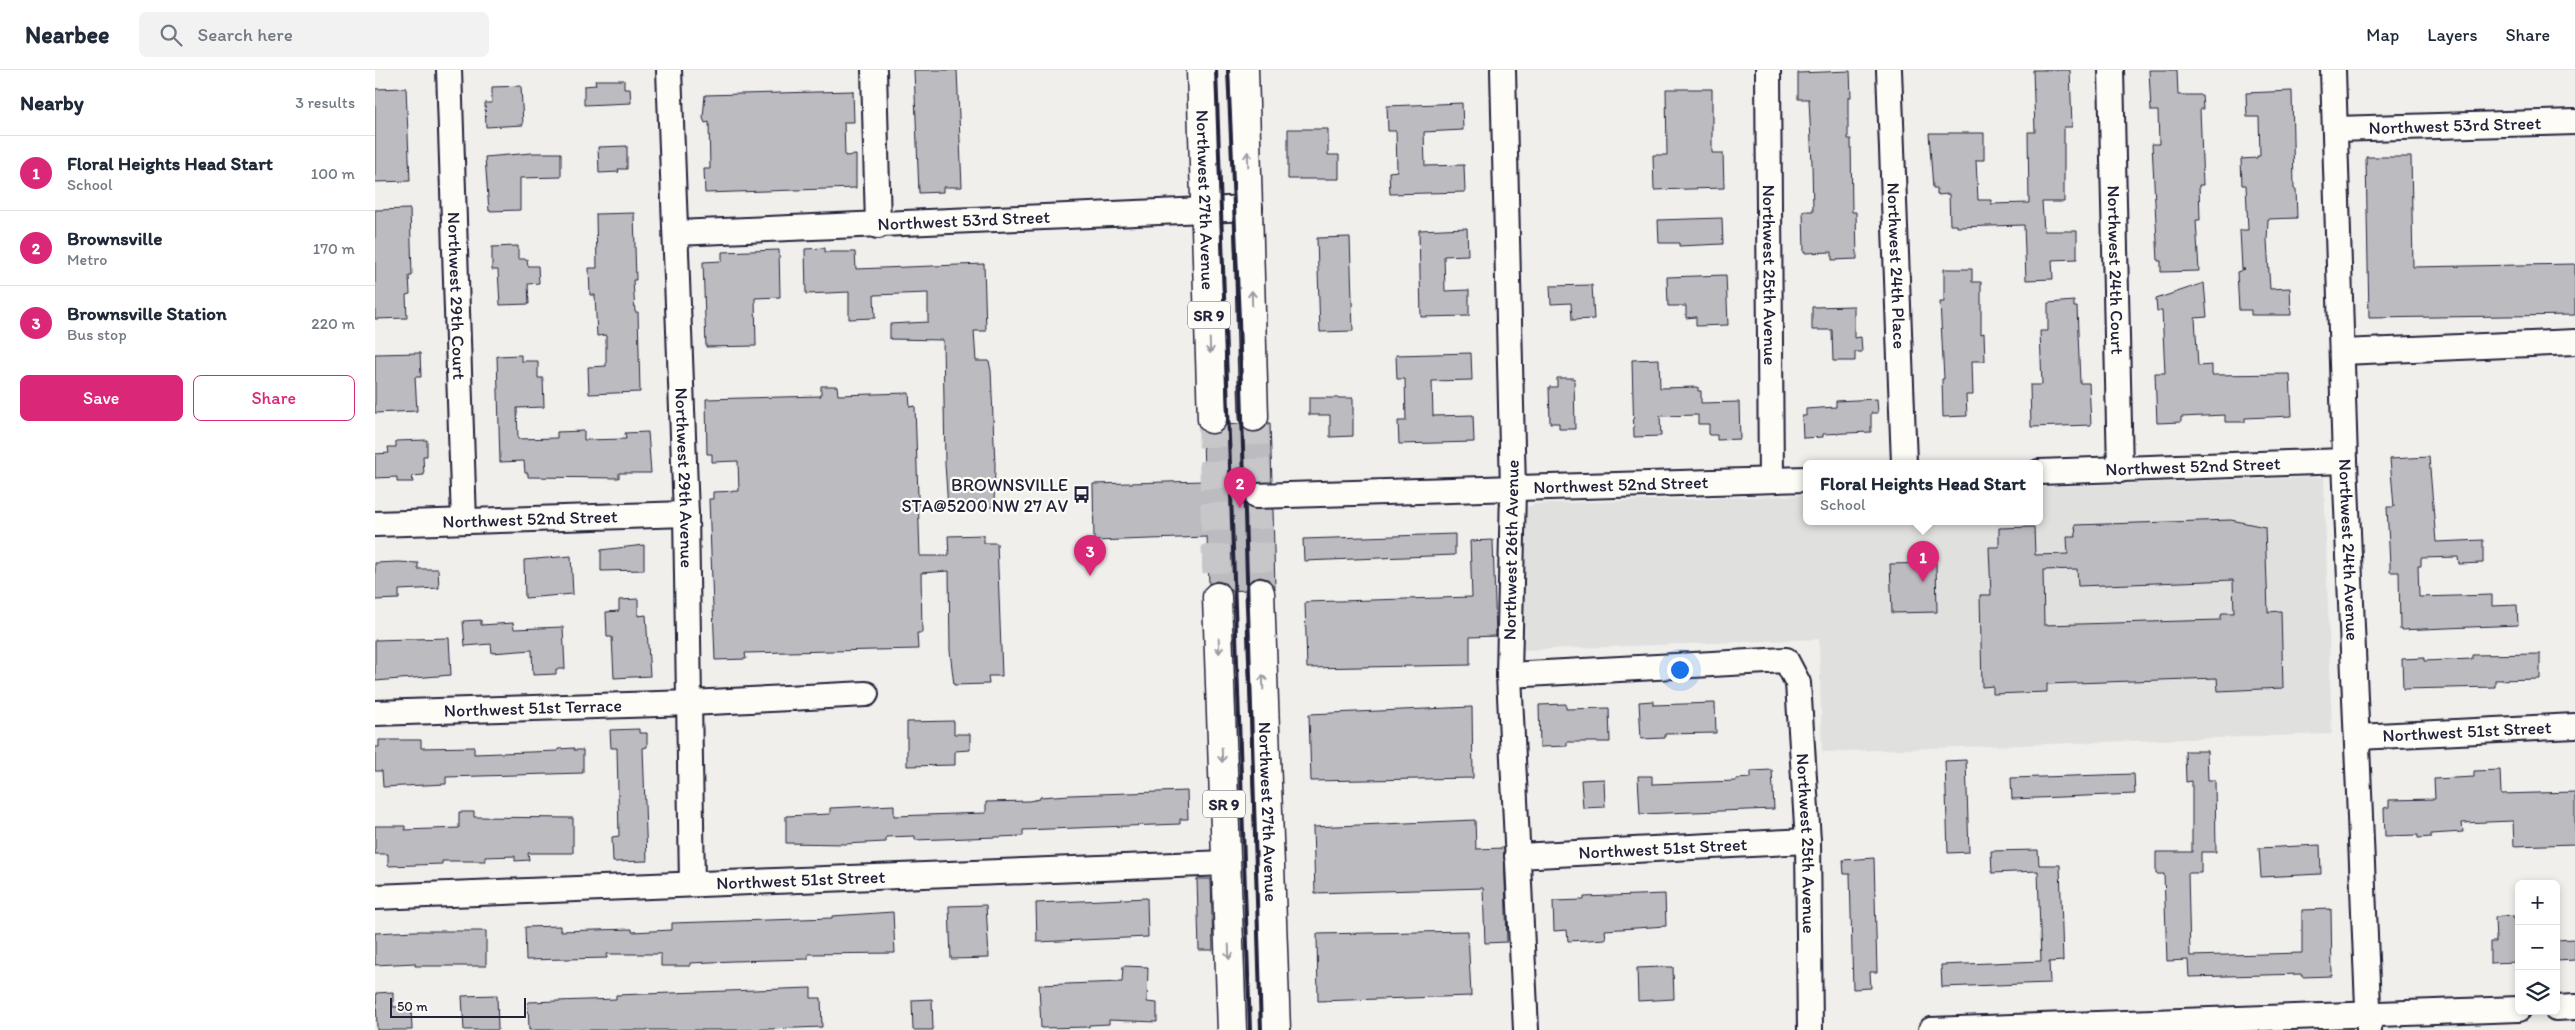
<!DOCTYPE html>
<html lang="en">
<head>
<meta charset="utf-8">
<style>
	body { margin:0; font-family:Itim,sans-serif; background:#f2f2f3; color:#1f2937 }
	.controls { position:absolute; right:15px; bottom:15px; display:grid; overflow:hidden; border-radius:8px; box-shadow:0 2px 8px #0003 }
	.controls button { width:45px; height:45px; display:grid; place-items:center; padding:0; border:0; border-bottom:1px solid #e0e1e3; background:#fff; color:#1f2937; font:25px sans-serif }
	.scale { position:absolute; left:15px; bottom:12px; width:136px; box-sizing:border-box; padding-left:5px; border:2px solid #22223b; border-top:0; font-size:14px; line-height:18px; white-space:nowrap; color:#22223b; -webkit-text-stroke:4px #fdfcf7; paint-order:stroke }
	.you { position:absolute; left:1304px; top:599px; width:18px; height:18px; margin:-12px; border:4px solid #fff; border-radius:50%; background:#1a73e8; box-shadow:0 0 0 8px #1a73e833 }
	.badge { display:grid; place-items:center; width:32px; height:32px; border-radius:50%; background:#db2777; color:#fff; font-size:16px; font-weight:700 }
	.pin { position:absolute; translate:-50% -41px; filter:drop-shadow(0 1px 2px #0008) }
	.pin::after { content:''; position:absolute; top:26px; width:18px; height:15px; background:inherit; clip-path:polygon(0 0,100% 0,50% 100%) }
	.popup { position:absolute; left:1428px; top:390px; width:240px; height:65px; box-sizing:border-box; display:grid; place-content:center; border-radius:8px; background:#fff; filter:drop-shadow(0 1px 4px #0005); font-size:16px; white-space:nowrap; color:#747a83 }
	.popup b { font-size:19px; color:#1f2937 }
	.popup::after { content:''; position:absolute; left:50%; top:100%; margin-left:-10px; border:10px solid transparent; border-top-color:#fff }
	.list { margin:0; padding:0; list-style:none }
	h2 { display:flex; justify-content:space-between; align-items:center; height:65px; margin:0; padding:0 20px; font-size:21px }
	h2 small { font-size:16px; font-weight:400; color:#747a83 }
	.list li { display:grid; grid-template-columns:32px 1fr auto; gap:15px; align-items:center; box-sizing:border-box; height:75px; padding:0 20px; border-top:1px solid #e0e1e3 }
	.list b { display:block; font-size:19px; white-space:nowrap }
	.list p { margin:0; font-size:16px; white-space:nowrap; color:#747a83 }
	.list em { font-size:16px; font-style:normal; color:#747a83 }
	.actions { display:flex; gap:10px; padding:15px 20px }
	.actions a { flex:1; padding:11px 0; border:1px solid #db2777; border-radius:8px; text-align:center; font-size:18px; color:#db2777 }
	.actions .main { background:#db2777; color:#fff }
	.icon { flex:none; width:28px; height:28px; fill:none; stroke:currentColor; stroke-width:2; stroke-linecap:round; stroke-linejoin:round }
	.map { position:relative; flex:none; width:2200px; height:960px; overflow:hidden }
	header { display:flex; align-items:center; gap:30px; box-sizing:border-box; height:70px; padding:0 25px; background:#fff; border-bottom:1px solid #e0e1e3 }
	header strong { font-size:24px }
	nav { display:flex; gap:28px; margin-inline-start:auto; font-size:18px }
	.search { width:350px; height:45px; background:#f2f2f3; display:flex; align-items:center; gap:12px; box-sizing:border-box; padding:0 18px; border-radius:8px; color:#747a83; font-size:19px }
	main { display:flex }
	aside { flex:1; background:#fff }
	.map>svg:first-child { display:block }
	.built { fill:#e0e0df }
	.building { fill:#bcbcc0; stroke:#22223b; fill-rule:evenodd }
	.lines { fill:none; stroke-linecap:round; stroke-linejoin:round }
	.major-tunnel { stroke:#c7c6c9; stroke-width:28; stroke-dasharray:28 14; stroke-linecap:butt }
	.minor-casing { stroke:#22223b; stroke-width:28 }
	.major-casing { stroke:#22223b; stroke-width:31 }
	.minor { stroke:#fdfcf7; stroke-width:24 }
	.major { stroke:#fdfcf7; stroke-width:28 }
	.rail { stroke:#22223b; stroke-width:4 }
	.oneway { stroke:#9a9aa2 }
	.labels { text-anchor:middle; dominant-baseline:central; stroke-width:4.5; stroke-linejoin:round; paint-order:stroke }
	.shield { fill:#fdfcf7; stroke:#646373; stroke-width:1 }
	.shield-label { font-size:16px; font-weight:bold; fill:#22223b }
	.street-label { font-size:18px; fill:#22223b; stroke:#fdfcf7 }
	.poi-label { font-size:18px; fill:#22223b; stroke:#fdfcf7; text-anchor:end }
</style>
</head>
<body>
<header>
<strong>Nearbee</strong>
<div class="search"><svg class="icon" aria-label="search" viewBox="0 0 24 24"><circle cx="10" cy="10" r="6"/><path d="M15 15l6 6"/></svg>Search here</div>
<nav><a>Map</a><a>Layers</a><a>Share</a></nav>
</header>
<main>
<aside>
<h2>Nearby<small>3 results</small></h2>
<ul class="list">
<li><span class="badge">1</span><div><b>Floral Heights Head Start</b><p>School</p></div><em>100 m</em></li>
<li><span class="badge">2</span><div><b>Brownsville</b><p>Metro</p></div><em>170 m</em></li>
<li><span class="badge">3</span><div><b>Brownsville Station</b><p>Bus stop</p></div><em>220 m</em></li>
</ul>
<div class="actions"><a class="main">Save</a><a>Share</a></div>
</aside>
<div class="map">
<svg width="2200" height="960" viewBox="0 0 2200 960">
	<rect width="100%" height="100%" fill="#f0efec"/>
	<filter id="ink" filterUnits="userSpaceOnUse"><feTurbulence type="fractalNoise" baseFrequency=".02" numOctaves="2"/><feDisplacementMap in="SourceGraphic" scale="10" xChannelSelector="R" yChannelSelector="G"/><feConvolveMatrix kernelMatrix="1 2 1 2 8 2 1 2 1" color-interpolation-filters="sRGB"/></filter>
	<g filter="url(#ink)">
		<path class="built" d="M1949,407l8,257 -510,18 -3,-113 -297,11 -6,-126 9,-16 10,-4 272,-9v26h232v-34z"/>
		<path class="building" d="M539,0h43l5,117h-19v5l-24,1z
			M1658,0h37l2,57h-8v75h-22l2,29h33v28l-25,1 1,19 -27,1 -2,-55 -67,2v-2h-7l-1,-31 -12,1v-7h-4l-4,-55h55v27h-8l2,40h13v4l38,-1 -1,-71h7z
			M1774,0h28l1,25h24l1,14h-3l3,76h-4l1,35h-4l3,51 -38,1v-11h-3l-6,-117h7l-1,-33h-7z
			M1475,1l1,26h-3v42h3l1,73h4l1,47 -25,1v-8l-28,1 -1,-42h10l-1,-47 -3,-65h-11v-26z
			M220,10h29v9h6l1,14 -47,2v-19l12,-1z
			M146,16l2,39 -37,2 -1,-24h7v-16z
			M31,18l4,93 -35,1v-93z
			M1291,19h46v64h11l1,35 -70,2 -1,-35h14z
			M478,21l1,31h-10l1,34 11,-1v33l-151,5 -1,-24h6l-1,-47 -4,1 -2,-5 2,-23z
			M1917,21l2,98h2l1,29 -29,1 -1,21 3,49 20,-1 1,27h-40v-5h-12l-2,-38 8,-3h-3l-2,-39h8l-2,-45h-4l-1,-26 16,-1v-2h3l-1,-39h-12l-1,-24z
			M1087,33l1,27 -39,2 1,34 39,-1 1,27 -75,2 -1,-22 8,-1 -1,-40h-8l-1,-25z
			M913,59h40v26h11v24h-51z
			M252,76v23h-9l1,3 -20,1 -1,-26z
			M157,83h29v24l-41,1v32l-31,1 -4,-54z
			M1991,87h45l2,110 162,-3v51l-206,3z
			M35,139l2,67h-3l1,18 -4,1 1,23 -32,1v-109z
			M259,143l2,67h-3l2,32h3l2,80 -51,2 -1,-27 18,-1v-31l-9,1 -2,-41h-5l-1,-27h8l-1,-54z
			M1347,148l1,26 -44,2v-3h-20l-1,-23z
			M1092,158l1,27 -24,1 1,35 24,-1v26l-48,1 -2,-87z
			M975,167l3,94 -33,1 -3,-94z
			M143,176v13h9l1,7h10l1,17 -11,1 1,20 -29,1 -2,-35h-6v-23z
			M450,178v4h30l1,17 128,-5 2,67h-12l2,30h13l2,10 4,94 -1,42 -46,1 -3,-44 -2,-124 -53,-1v-15l38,-2v-29l-54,2 1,23 -26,1v-27l-43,2 -1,-45z
			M404,180l1,47 -25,1 1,48 -50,1 -3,-85 19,-1v-9z
			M1569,199h28v13h9v52l3,-1 1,28h-13l1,34h-7l1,21 -24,1 -1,-38h2l-4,-77h4z
			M1351,205l2,50 -32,1v-9l-10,1v-12h-18l-1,-29z
			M1829,213l3,34 -12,1 3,48 14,-1v10l78,-1 2,42 -47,2v4h-20v-7l-44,2v5l-24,1 -2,-50h10l-3,-62h-5l-1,-12z
			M1217,215l2,34 -22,1 -1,-17 -20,1 -1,-18z
			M1699,231v6h3l3,76h9l2,42 -60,2 -1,-42h12l-2,-54h8v-28z
			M1479,236v32l7,-1 1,15h-7v9h-22l-1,-31h-20v-23z
			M45,283l1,24h-6l2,34 -42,2v-59z
			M1096,283l1,27 -40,1 1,35 40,-1 1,27 -75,2 -1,-23h8l-1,-42h-8l-1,-24z
			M146,285v6h17v17h5l1,29 -27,1 1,31 39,-1v-6l27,-1v9l42,-1 -1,-6 23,-1 3,41h-32v5l-91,-1v-4h-3l-1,-12 -24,1 -3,-106z
			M1284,289l1,29 38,-1v4h3v12l38,-1 1,37 -23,1v-5h-8v-11h-11v-9l-38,1 1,20 -27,1 -2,-77z
			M1182,308h17l1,51h-16v-6h-9l-1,-36h8z
			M446,316h16l1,9 71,-2 1,14 5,-1 5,150h29l-1,-20 36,-1v8h13l5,133h-14l1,8 -35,1 -4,-34 -1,-80 -28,2 1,60h-5l1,16 -173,4 1,6 -31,1 -6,-161h4v-7l26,-1 -1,-30 -26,1v-8h-5l-1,-55 115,-3z
			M934,328h44v38l-23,1v-22h-21z
			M1502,329l1,14h-7v19l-48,2v3l-20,1 -1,-22h4v-7l30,-2v-6z
			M893,353h2l2,59 -23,2 -5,6 -2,7 3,7 5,4 23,1 2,80 -7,-10 -8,-2 -9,3 -6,10 -14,1 -6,-8 -8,-2 -8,3 -2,-47 -113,4 -1,-57 111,-3 -1,-50 10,4 8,-3 5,-7 14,-1 6,6 9,3 8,-3z
			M52,370v16h-4l1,19 -12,1 1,6h-16v-5l-22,1v-24l14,-1 -1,-6h8v-6z
			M2054,387l7,85 47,-2v23l-24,1 -1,-7 -37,1v8h-3l1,31 73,-2v11l25,-1 1,20 -118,5 -1,-58h-9v-7l-3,-58h7l-4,-48z
			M1856,450l34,7 3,85 13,-1 2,77 -65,3 -1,-13 -170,6v8l-54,2v-8l-11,1 -2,-92h11l-2,-48h10v-19l35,-1 1,28 33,-1 -1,-17h9l-1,-12zM1702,499l1,17 155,-6 1,33h-12l-2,7 -176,5 -1,-55z
			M1080,464v21l-151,6 -1,-22z
			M1118,470l3,96 -26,1v28l-163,3 -2,-66 167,-5 -2,-56z
			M269,475v25l-43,1v-21z
			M196,486l2,38 -48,4 -1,-38z
			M23,492l20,1v6h20l1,19 -40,2v9l-24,1v-37z
			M1561,493l1,49 -45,1 -2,-49z
			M263,529v17l8,-1 4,61 -36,2 -2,-41h-5l-1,-25 13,-1v-11z
			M106,550v5l32,-2 1,6 49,-2 2,42h-9v5l-23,1 -1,-25 -40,3 -1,-9 -26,2 -2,-25z
			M74,568l2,37 -76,6v-41z
			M2165,584v25l-45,1v7l-92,2 -1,-30 22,-1v3l48,-2v-4z
			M1278,631v4l62,-2 1,30 -51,1v4l-24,1 -2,-37z
			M1191,634v5l43,-1 1,34h-43v4l-27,1 -1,-42z
			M1097,637l1,71 -162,3 -2,-67z
			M579,651v13h16v16l-15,1v14l-48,1v-44z
			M264,659v4h8v14l-4,1 4,113 -34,1 -1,-25 7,-1 -2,-88h-6l-1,-18z
			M4,670h42v8l53,-1v7l84,-3v-2l16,-1v2h9v23l-137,4v7l-63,3 -1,-16h-7v-24h4z
			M1810,681h22l1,29h7l1,72h-15v21h-13l2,83 112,-3v-43l29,-1 1,67 -30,1v-3l-113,3 -1,-17 -21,1 -3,-87h-8v-22h36v-71l-6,1z
			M1591,690l3,92 -21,1 -3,-92z
			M1397,700l2,39 -134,5 -2,-38h14v8l84,-3v-2l15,-1v-7z
			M2125,700l1,24 74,-2v52l-61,2 -1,-25 -51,2 1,9 -32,2v3l-13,1v-3l-33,1 -1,-28 5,-1v-7l46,-1 -1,-20 40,-2v-6z
			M1759,704l1,20 -123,5 -1,-21z
			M1229,709l1,28 -22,1 -2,-28z
			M812,721l1,28h-8v5l-157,6v6l-108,4v-4l-29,1v5l-42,2 -58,-1v-27l44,-2v-6l64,-3v11l92,-3v-11l43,-1 11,-2v-2l30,-2z
			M84,742h15v5l99,1v35h-45l1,7 -14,1v-5l-30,1v4h-43v3l-54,2v-12h-13v-28h30v4l54,-2z
			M1100,750l1,29 28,-1 3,94 -22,1 -2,-55 -168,5 -2,-66z
			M1945,775l1,29 -60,3 -2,-29z
			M1663,780l1,15h21l3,96 -14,1 1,21 -108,4 -1,-22 100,-4 -3,-90 -46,2 -1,-22z
			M1499,788l3,114h-7l1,16 -18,1 -3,-115h-6l-1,-14z
			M822,809h14l2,71h-14z
			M1290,824l1,32 -61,4 1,9 -38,2 -1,-11 -13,1 -1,-30 31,-1v-3z
			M772,828l1,39 -111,5 -1,-39z
			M611,835l3,53 -38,1 -2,-53z
			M518,842l2,41 -87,1v5l-75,2 -43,2v3h-29v-12h-54v4l-81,2 -1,-33 35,-1v5l72,-2v3l40,-2v-7l160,-5v-2z
			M2139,846l1,25h4v21l-29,1v-21h6l-1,-25z
			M40,861h71v35h-71v-3l-40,2v-32z
			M1093,861l3,65 -153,5 -1,-67z
			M2200,869v21l-19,1v-21z
			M748,896l25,1 -1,35 10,1v19l-48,-2v4l-20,1v2l-48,1 -2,-43 83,-3z
			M1286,897h12l1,32 -36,2 -1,-33z
			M436,918v10h10l1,29 -79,3h-214l-1,-28 88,-3v-4z
			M18,922v15l18,-1 1,24h-35l-1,-37z
			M122,925l1,35h-34l-2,-34z
			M557,929l1,31h-20l-1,-30z"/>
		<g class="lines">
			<path class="major-tunnel" d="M879,347l6,176
				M837,349l5,178"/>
			<defs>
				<g id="minor">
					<path id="s1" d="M74,0l15,451"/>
					<path id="s2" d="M294,0l17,444 6,370"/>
					<path d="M499,0l4,156"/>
					<path d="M1128,0l10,419 -4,186 17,355"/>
					<path id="s3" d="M1393,0l3,410"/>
					<path id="s4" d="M1514,0l15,393"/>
					<path id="s5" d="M1736,0l9,400"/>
					<path id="s6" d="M1958,0l12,391 24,569"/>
					<path id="s7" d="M1960,59l240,-7"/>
					<path id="s8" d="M301,163l574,-25"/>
					<path d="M1967,282l233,-10"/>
					<path id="s9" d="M1664,402l306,-11"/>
					<path id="s10" d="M881,426l551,-17"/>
					<path id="s11" d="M0,454l311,-10"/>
					<path id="s12" d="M1134,605l277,-15 12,23 10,158 2,189"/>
					<path id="s13" d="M0,643l315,-10 176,-9"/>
					<path id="s14" d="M1983,667l217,-11"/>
					<path id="s15" d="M1142,786l291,-15"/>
					<path id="s16" d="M0,827l851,-34"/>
					<path d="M2181,938l19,-1"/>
					<path d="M1556,960l588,-21"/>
				</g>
				<g id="major">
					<path id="s17" d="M826,0l11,349"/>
					<path d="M869,0l10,347"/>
					<path id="s18" d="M885,523l16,437"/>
					<path d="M842,527l15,433"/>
				</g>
			</defs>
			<use href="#minor" class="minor-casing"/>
			<use href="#major" class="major-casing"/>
			<use href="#minor" class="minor"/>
			<use href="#major" class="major"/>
			<path class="rail" d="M841,0l34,960
				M853,0l11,249 22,711"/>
		</g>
		<defs><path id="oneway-shaft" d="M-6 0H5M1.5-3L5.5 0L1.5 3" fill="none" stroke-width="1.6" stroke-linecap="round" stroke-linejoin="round" transform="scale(1.25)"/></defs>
		<g class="oneway">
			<use href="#oneway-shaft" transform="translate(873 89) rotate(-92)"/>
			<use href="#oneway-shaft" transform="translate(877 228) rotate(-91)"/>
			<use href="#oneway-shaft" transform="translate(835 276) rotate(88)"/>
			<use href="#oneway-shaft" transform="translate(844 576) rotate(88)"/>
			<use href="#oneway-shaft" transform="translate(888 612) rotate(-92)"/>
			<use href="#oneway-shaft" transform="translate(847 685) rotate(88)"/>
			<use href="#oneway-shaft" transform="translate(854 882) rotate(88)"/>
		</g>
	</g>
	<defs>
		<symbol id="bus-bare" viewBox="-9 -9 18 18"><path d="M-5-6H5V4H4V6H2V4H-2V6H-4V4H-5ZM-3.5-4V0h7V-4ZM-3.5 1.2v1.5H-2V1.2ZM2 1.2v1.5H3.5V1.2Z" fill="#22223b" stroke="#fdfcf7" stroke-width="2.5" paint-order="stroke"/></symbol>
	</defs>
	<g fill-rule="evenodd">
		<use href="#bus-bare" x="694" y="412" width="25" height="25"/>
	</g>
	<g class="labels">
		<g class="shield">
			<rect x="813" y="231.5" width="42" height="27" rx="4"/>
			<rect x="828" y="720.5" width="42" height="27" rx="4"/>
		</g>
		<g class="shield-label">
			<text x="834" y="245">SR 9</text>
			<text x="849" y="734">SR 9</text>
		</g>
		<g class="street-label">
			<text stroke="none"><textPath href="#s7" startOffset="120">Northwest 53rd Street</textPath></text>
			<text stroke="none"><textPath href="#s17" startOffset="130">Northwest 27th Avenue</textPath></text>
			<text stroke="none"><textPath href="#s8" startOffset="288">Northwest 53rd Street</textPath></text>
			<text stroke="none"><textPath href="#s4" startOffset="196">Northwest 24th Place</textPath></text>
			<text stroke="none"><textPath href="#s5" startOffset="200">Northwest 24th Court</textPath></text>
			<text stroke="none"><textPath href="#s3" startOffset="205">Northwest 25th Avenue</textPath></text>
			<text stroke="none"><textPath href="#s1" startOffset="226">Northwest 29th Court</textPath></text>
			<text stroke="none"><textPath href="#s9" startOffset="154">Northwest 52nd Street</textPath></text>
			<text stroke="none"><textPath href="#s2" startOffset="408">Northwest 29th Avenue</textPath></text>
			<text stroke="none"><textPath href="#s10" startOffset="365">Northwest 52nd Street</textPath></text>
			<text stroke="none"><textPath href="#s11" startOffset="155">Northwest 52nd Street</textPath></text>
			<text transform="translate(1136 480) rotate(-89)">Northwest 26th Avenue</text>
			<text stroke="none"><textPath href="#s6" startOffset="480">Northwest 24th Avenue</textPath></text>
			<text stroke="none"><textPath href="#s13" startOffset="158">Northwest 51st Terrace</textPath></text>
			<text stroke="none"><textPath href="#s14" startOffset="109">Northwest 51st Street</textPath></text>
			<text stroke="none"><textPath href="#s18" startOffset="219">Northwest 27th Avenue</textPath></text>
			<text stroke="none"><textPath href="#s12" startOffset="464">Northwest 25th Avenue</textPath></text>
			<text stroke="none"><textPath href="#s15" startOffset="146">Northwest 51st Street</textPath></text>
			<text stroke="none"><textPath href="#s16" startOffset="426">Northwest 51st Street</textPath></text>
		</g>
		<g class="poi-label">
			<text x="693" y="415">BROWNSVILLE<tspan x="693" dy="21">STA@5200 NW 27 AV</tspan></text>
		</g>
	</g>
</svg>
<div class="controls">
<button>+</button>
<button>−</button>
<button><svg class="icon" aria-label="layers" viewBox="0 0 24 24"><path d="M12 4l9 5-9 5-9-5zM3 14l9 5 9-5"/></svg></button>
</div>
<div class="scale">50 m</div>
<div class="you"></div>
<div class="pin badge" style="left:1548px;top:512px">1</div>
<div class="popup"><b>Floral Heights Head Start</b>School</div>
<div class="pin badge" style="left:865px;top:438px">2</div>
<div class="pin badge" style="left:715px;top:506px">3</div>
</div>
</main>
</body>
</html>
